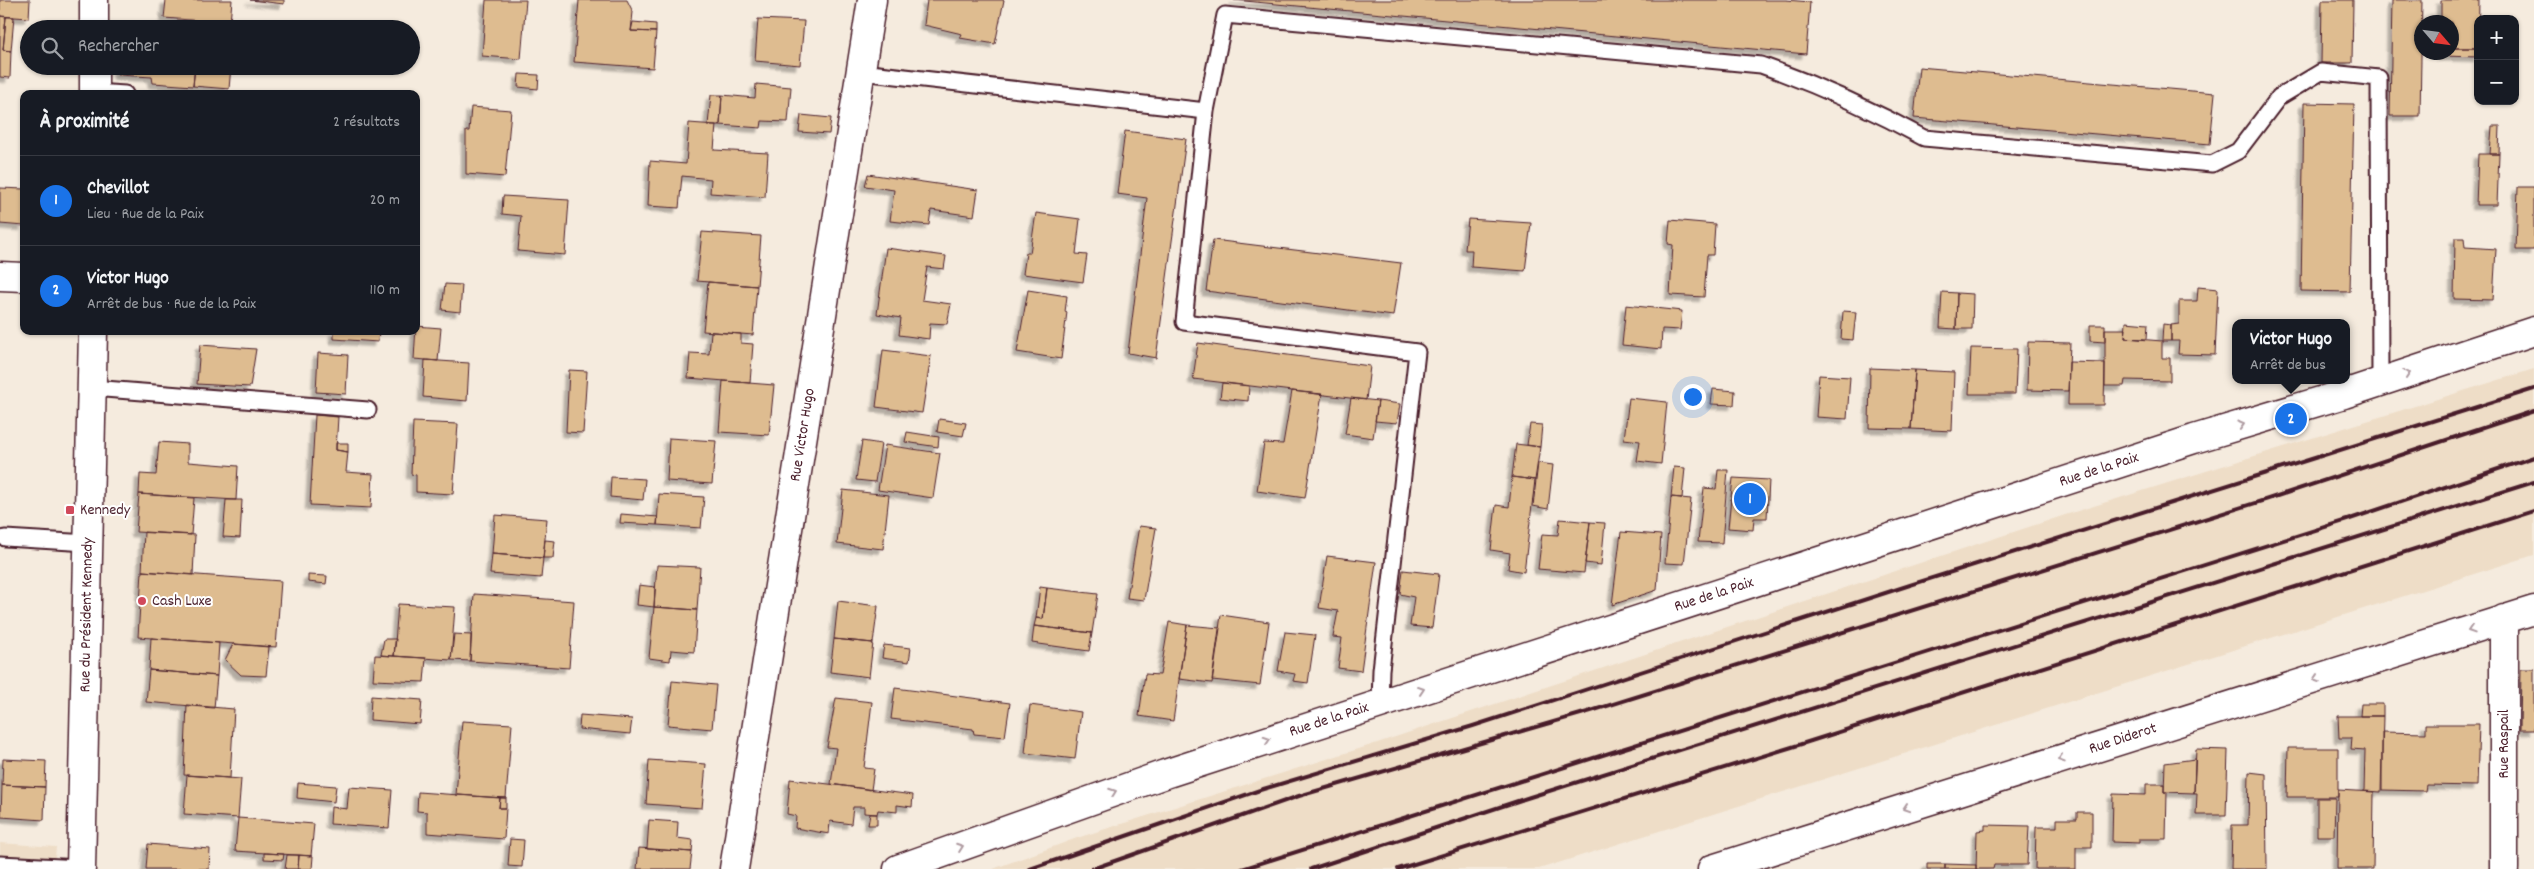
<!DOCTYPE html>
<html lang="fr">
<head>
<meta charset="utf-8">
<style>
	body { margin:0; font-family:Dekko,sans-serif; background:#20242c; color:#f1f3f6 }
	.controls { position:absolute; right:15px; top:15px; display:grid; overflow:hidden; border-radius:10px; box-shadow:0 1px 4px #0004 }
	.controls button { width:45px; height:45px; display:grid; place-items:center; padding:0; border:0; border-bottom:1px solid #363941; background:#171b24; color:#f1f3f6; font:25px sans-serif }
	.compass { position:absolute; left:2414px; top:15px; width:45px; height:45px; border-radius:50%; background:#171b24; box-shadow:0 1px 4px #0004; rotate:118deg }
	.you { position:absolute; left:1692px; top:396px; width:18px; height:18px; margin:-12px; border:4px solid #fff; border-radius:50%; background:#1a73e8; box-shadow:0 0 0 8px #1a73e833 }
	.badge { display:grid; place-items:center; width:32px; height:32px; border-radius:50%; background:#1a73e8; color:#fff; font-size:16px; font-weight:700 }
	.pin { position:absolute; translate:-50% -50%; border:2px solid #fff; box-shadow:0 1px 5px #0006 }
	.popup { position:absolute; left:2232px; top:319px; width:118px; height:65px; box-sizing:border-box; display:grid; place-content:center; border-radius:10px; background:#171b24; filter:drop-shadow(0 1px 4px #0005); font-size:16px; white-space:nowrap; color:#9ea1a6 }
	.popup b { font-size:19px; color:#f1f3f6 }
	.popup::after { content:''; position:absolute; left:50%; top:100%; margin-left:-10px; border:10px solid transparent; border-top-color:#171b24 }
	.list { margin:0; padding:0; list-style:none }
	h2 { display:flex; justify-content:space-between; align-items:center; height:65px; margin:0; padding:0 20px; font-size:21px }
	h2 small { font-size:16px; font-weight:400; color:#9ea1a6 }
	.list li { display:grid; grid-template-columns:32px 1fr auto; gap:15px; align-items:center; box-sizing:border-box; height:90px; padding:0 20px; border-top:1px solid #363941 }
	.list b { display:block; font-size:19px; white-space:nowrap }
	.list p { margin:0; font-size:16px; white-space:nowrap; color:#9ea1a6 }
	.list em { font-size:16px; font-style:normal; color:#9ea1a6 }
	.icon { flex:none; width:28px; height:28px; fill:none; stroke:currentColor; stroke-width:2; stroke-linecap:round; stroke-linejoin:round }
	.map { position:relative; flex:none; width:2534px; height:869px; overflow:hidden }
	.search { position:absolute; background:#171b24; box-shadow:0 1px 4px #0004; left:20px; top:20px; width:400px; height:55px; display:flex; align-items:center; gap:12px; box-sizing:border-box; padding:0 18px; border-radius:28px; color:#9ea1a6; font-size:19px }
	.panel { position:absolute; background:#171b24; box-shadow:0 1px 4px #0004; left:20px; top:90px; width:400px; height:245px; border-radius:10px }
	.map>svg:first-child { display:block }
	.built { fill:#eeddc7 }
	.building { fill:#debc90; stroke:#4a1f2b; filter:url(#shadow) }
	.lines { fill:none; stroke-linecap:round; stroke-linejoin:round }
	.service-casing { stroke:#4a1f2b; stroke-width:19 }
	.minor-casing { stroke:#4a1f2b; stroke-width:31 }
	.service { stroke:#fff; stroke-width:15 }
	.minor { stroke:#fff; stroke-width:28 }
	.rail { stroke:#4a1f2b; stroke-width:4 }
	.oneway { stroke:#ae9aa0 }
	.poi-dot { fill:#d1495b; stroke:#fff; stroke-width:2 }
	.labels { text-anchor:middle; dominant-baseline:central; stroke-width:4; stroke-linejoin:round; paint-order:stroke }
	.street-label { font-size:16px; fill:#4a1f2b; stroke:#fff }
	.poi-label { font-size:16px; fill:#4a1f2b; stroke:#fff; text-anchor:start }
</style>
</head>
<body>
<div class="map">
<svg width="2534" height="869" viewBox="0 0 2534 869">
	<defs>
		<filter id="shadow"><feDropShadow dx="-4.5" dy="4.5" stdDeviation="1" flood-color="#0004"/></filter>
	</defs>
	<rect width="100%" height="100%" fill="#f5ebde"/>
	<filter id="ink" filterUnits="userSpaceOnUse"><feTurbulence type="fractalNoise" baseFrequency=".02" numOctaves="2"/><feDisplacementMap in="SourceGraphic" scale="10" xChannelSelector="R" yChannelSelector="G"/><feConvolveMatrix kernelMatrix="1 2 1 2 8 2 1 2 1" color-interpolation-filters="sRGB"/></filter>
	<g filter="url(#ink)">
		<path class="built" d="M2534,369v186l-995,314h-546l84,-31 291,-92 697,-231z
			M0,843l56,4 -2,22h-54z"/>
		<path class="building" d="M0,0h30l-1,18 -29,-2z
			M166,0h66l-2,23 -66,-5z
			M250,0h34v4z
			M486,0h40l-5,59 -39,-3z
			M579,0h48l6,12 -2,19 25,1 -3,36 -79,-6z
			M927,0h77l-9,44 -35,-6 2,-4 -38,-9z
			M1234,0h552l24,2 -4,52z
			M2322,0h31l-1,63h-31z
			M2392,0h30l-2,116h-30z
			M2441,0h38l-1,48h-26v-26h-11z
			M0,16l6,1 -3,33 8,1 -1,27 -10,-1z
			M6,17h8l-3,34 -8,-1z
			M758,19l46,2 -4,44 -45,-4z
			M633,22l23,2v8l-25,-1z
			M2452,48h26v9l-37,-1v-4h11z
			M118,66h77l-2,20 -40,-3 -1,-6 -34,-2z
			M195,66h36l-2,23 -36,-3z
			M1919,67l296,26 -5,51 -296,-26z
			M519,74l20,1 -1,14 -20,-2z
			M756,84l35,3 -3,35 -26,-1 -1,7 -41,-3 2,-30 33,3z
			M711,95h11l-2,30h-12z
			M2304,103l50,1 -4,188 -49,-1z
			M471,107l40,3 -6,67 -39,-3v-43h3z
			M801,115l30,3 -2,16 -30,-2z
			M689,123l27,2 -2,25 54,3 -3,44 -55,-4 1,-14 -29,-3 -3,32 -31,-2 2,-45 36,3z
			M2492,126h8l-1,28h-9z
			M1125,131l61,8 -30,219 -28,-5 19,-155 -30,-4z
			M2478,154h21l-2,51h-21z
			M868,174l110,16 -4,26 -43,-6 -2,15 -39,-4 4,-31 -29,-4z
			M2518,187h16v63h-18z
			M0,188l24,1v37l-24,-2z
			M503,196l66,4 -4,55 -47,-4 3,-35 -19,-2z
			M1036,213l44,6 -4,35 11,1 -4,27 -60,-8 3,-21h4z
			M1468,219l63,4 -6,48 -54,-4 1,-17h-7z
			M1670,220l45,4 -2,31h-6l-3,42 -34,-2 3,-50 -5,-1z
			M702,232l59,4 -4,50 -60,-5z
			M2455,238h9l1,9 31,2 -3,51 -39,-1z
			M1213,240l188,23 -8,53 -187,-25z
			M886,248l60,8 -2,13 -17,-2 -5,33 29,4 -4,20 -17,-1 -1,16 -30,-4 2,-17 -24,-4z
			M708,282l49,4 -4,49 -50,-4z
			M445,284l17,1 -2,27 -18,-2z
			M2198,287l20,2 -3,66 -37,-1 1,-13h-8v-16l8,-1v-23h18z
			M1028,290l39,6 -2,16h2l-6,47 -44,-7z
			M1942,292l15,1 -1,36 -16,-1z
			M1957,293l16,1 -1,35h-16z
			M1626,305l56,6 -2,19 -18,-1 -1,20 -39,-4z
			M1843,311l13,1 -3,28 -12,-1z
			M2126,322l22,2 -1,15 -22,-1z
			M2163,324l8,1v16h-9z
			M2090,325h15v17l-15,-1z
			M416,326l25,2 -3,33 -24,-2z
			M2105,329h21l-1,9 37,3v17h8v23l-45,-1 -1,6h-19z
			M334,331h45l-1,11 -44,-3z
			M711,332l30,2v9l12,1 -3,39 -62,-5 2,-25 19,1z
			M2028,342l42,1 -2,48 -41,-1z
			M1198,343l172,23 -4,34 -173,-21z
			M200,345l56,4 -6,38 -53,-3z
			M1971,348l46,1 -2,45h-46z
			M883,350l48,6 -9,57 -46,-6z
			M318,353l30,2 -2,39 -30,-2z
			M425,360l44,3 -2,38 -44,-4z
			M2069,362l36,1 -1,42h-36z
			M1870,368l45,2 -4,59 -42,-1z
			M569,370l18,1 -4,62 -17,-1z
			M1915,370l39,2 -2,59 -41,-2z
			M1819,375l31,2 -3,42 -31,-2z
			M723,381l51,4 -5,50 -50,-3z
			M1222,383l27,3 -1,15 -28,-3z
			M1713,389l22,2 -1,14 -23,-1z
			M1292,391l30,3 -17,104 -48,-7 7,-48 19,1z
			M1351,398l27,3 -5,37 -28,-4z
			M1629,398l38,4 -6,62 -24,-3 3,-20 -16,-2z
			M1378,401l22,3 -3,19 -22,-2z
			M315,415l23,2 -2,33 12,2 -2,20 27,2 -2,34 -61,-3z
			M939,419l27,4 -3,13 -26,-4z
			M413,422l45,2 -5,70 -37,-2v-17l-5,-1z
			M1530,424l12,1 -2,22 -13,-2z
			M907,432l32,5 -1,10 -33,-5z
			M669,438l47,3 -4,43 -45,-3z
			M862,441l19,3 -6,38 -19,-2z
			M159,442l29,2v18l50,4 -2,34 -97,-6 1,-20 16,1z
			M336,443h12v9l-12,-2z
			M1516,444l24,3 -5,33 -23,-3z
			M885,445l55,8 -7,45 -55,-8z
			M1538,463l15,2 -5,44 -15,-3z
			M1674,467l11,1 -3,30 -11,-1z
			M1718,470h10l-6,73 -24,-1 6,-54 12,1z
			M611,477l34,2 -2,21 -33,-3z
			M1512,477l23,3 -11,92 -16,-3 2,-16 -19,-3 5,-45 13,2z
			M1733,478l36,2 -2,38h-13l-1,12 -25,-2z
			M843,490l46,5 -6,54 -46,-5z
			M139,494l55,4 -3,37 -55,-3z
			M659,494l45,3 -3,31 -44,-3z
			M1671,497l20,2 -7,65 -19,-1z
			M226,500h16l-2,38 -17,-1z
			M621,514l37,3 -1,8 -37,-2z
			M495,515l52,4 -4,39 -51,-4z
			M1560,519l30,3 -6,51 -46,-4 4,-35 16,1z
			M1590,522l15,1 -4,42 -16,-2z
			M1139,526l17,2 -12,72 -17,-2z
			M144,532l51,3 -2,40 -51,-4z
			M1621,532l40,3 -4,55 -45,15z
			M545,540l10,1 -2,17h-10z
			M492,554l51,4 -2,20 -51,-4z
			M1327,556l49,6 -15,109 -23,-3 4,-30 -9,-1 5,-26 -19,-3z
			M657,565l43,2 -3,43 -43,-3z
			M1403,570l36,4 -7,54 -22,-2 4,-29 -14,-3z
			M142,571l139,10 -5,66 -138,-10z
			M308,575l19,1 -1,8 -18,-2z
			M639,585l16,2 -1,20 -17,-2z
			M1040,587l7,1 -4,31 -7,-1z
			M1047,588l51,6 -6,39 -58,-7 2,-8 7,1z
			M474,594l100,7 -5,67 -99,-7z
			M838,601l40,5 -5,37 -39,-4z
			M398,604l57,3 -4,53 -57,-4z
			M654,607l43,3 -3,42 -23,-2 -1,11 -21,-3z
			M1221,615l48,7 -9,63 -48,-5z
			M1169,622l18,3 -14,96 -34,-5 6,-42 15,1z
			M1187,625l33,3 -8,55 -33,-4z
			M1034,626l58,7 -3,18 -57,-8z
			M1285,632l30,3 -7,48 -15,-2 2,-7 -17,-3z
			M454,634l17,1 -1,26 -19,-1z
			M151,638l68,5 -2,33 -68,-6z
			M384,639h12l-2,17 -13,-1z
			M834,639l39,4 -4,34 -39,-5z
			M233,644l36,3 -3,29 -25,-1 -16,-15z
			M884,645l27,3 -2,14 -27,-4z
			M375,655l51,3 -2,24 -51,-2z
			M2521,669h13v61h-14z
			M149,670l68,6 -3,32 -68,-6z
			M672,681l44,4 -4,44 -44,-4z
			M895,688l115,15 -5,34 -31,-3 -1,-5 -82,-10z
			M371,696l51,4 -2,24 -50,-4z
			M836,698l36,4 -8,66 10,1 -3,21 -40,-6 5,-36 -9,-1z
			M2361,704h22v12h-23z
			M187,705l47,4 -4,69 -46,-3z
			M1030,705l51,7 -6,47 -50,-6z
			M580,715l52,4 -2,15 -51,-5z
			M2338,716h45l-2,76 -17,-1 1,-41 -14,-1 1,-11h-13z
			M462,721l50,3 -6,74 -50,-3z
			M2426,724h53l-2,62 -51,-1 -1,6 -43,-1v-58l44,1z
			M2288,748h50v49h-51z
			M2196,749l32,1 -2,65h-30l1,-22h-3z
			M3,759l43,2 -1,26 -43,-2z
			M2195,759l-1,34 -30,-1 1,-29z
			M649,760l57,4 -4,44 -56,-4z
			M2249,772l17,2 1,95h-36l1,-44h16z
			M187,775l54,4 -3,39 -54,-4z
			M790,779l123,16 -1,12 -15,-2v7l-19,-2 -1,4 -13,-1v-6h-11l-2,17 -21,-3 -1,13 -34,-6 1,-12 -9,-2z
			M298,783l38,3 -2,16 -37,-4z
			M2146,784h18v8h3l-1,47h-27v4l-27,-1 1,-48 33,1z
			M2,785l43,2 -1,33 -43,-3z
			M349,787l43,3 -3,38 -59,-4 1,-17 16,2z
			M2338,790l36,2 -1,77h-36z
			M418,792l82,6 -1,10h7l-2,31 -77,-6v-21l-10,-1z
			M500,798h6v10h-7z
			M2317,798h18l-1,38h-17z
			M2077,812h15v35h-16v22h-41l1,-42h21v-8h20z
			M870,814h7v11h-9z
			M238,818l76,6 -3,32 -76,-5z
			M649,820l29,2 -1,16 16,2 -1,12 -45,-3z
			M1985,825l44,1 -2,39h-33l-1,4h-17l1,-38 8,-1z
			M510,839l14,1 -2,27 -14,-1z
			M148,844l62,5 -1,20h-63z
			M639,848l53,4 -2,17h-53z
			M264,853l20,1 -1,6 -19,-1z
			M287,855h12l-1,14h-13z
			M299,855l14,1 -1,13h-14z
			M1927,864h18v5h-18z
			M1945,864l31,1v4h-31z"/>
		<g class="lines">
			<defs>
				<path id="service" d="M861,72l345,39
					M94,92l31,2
					M92,388l276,22
					M5,538l83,5
					M1380,704l1,-34 36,-318 -233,-30 22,-211 19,-96 536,50c56,20 110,44 163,73l288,26 26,-13 41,-54 42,-25 58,6 1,304
					M0,864l81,4"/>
				<path id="minor" d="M94,0v29
					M94,66v28
					M0,276l24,1
					M81,869l12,-538
					M734,869l138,-869
					M898,869l267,-95 1029,-335 150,-45 190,-63
					M1712,869l822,-259
					M2504,869v-250"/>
			</defs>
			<use href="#service" class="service-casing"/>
			<use href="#minor" class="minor-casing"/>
			<use href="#service" class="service"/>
			<use href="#minor" class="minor"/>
			<path class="rail" d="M1030,869l230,-79 213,-64 437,-141 624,-196
				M1092,869l207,-73 292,-85 677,-212 266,-88
				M1242,869l1105,-349 187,-63
				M1311,869l219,-72 1004,-315
				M1398,869l394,-122 742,-236"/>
		</g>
		<defs><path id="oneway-chevron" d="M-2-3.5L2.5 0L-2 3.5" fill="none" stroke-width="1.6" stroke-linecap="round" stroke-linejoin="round" transform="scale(1.25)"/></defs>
		<g class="oneway">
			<use href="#oneway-chevron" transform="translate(2407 374) rotate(-18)"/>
			<use href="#oneway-chevron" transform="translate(2241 425) rotate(-17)"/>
			<use href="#oneway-chevron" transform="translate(2471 630) rotate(162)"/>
			<use href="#oneway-chevron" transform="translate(2316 679) rotate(162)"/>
			<use href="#oneway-chevron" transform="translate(1421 690) rotate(-18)"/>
			<use href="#oneway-chevron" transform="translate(1267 740) rotate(-18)"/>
			<use href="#oneway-chevron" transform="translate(2061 759) rotate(162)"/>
			<use href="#oneway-chevron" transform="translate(1113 792) rotate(-20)"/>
			<use href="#oneway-chevron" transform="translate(1906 808) rotate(162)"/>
			<use href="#oneway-chevron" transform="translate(960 847) rotate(-20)"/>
		</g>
	</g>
	<g class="poi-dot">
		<rect x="65" y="505" width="10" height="10" rx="2.5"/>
		<circle cx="142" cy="601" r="5"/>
	</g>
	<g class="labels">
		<g class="street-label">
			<text transform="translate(803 435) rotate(-81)">Rue Victor Hugo</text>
			<text transform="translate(2099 470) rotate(-18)">Rue de la Paix</text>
			<text transform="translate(1714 595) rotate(-18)">Rue de la Paix</text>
			<text transform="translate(87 615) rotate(-89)">Rue du Président Kennedy</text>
			<text transform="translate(1329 720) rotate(-18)">Rue de la Paix</text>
			<text transform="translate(2123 739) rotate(-18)">Rue Diderot</text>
			<text transform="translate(2504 744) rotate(-90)">Rue Raspail</text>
		</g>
		<g class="poi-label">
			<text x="80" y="510">Kennedy</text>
			<text x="152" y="601">Cash Luxe</text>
		</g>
	</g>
</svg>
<div class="controls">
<button>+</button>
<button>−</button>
</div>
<svg class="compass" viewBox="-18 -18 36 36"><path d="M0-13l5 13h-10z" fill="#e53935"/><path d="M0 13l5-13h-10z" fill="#9ea1a6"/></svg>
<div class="you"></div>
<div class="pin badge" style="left:1750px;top:499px">1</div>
<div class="pin badge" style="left:2291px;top:419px">2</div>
<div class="popup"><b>Victor Hugo</b>Arrêt de bus</div>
<div class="search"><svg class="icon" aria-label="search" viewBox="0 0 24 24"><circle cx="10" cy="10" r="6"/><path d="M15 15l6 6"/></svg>Rechercher</div>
<section class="panel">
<h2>À proximité<small>2 résultats</small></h2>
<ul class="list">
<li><span class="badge">1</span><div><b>Chevillot</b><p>Lieu · Rue de la Paix</p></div><em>20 m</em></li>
<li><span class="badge">2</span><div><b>Victor Hugo</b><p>Arrêt de bus · Rue de la Paix</p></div><em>110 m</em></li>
</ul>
</section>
</div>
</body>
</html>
